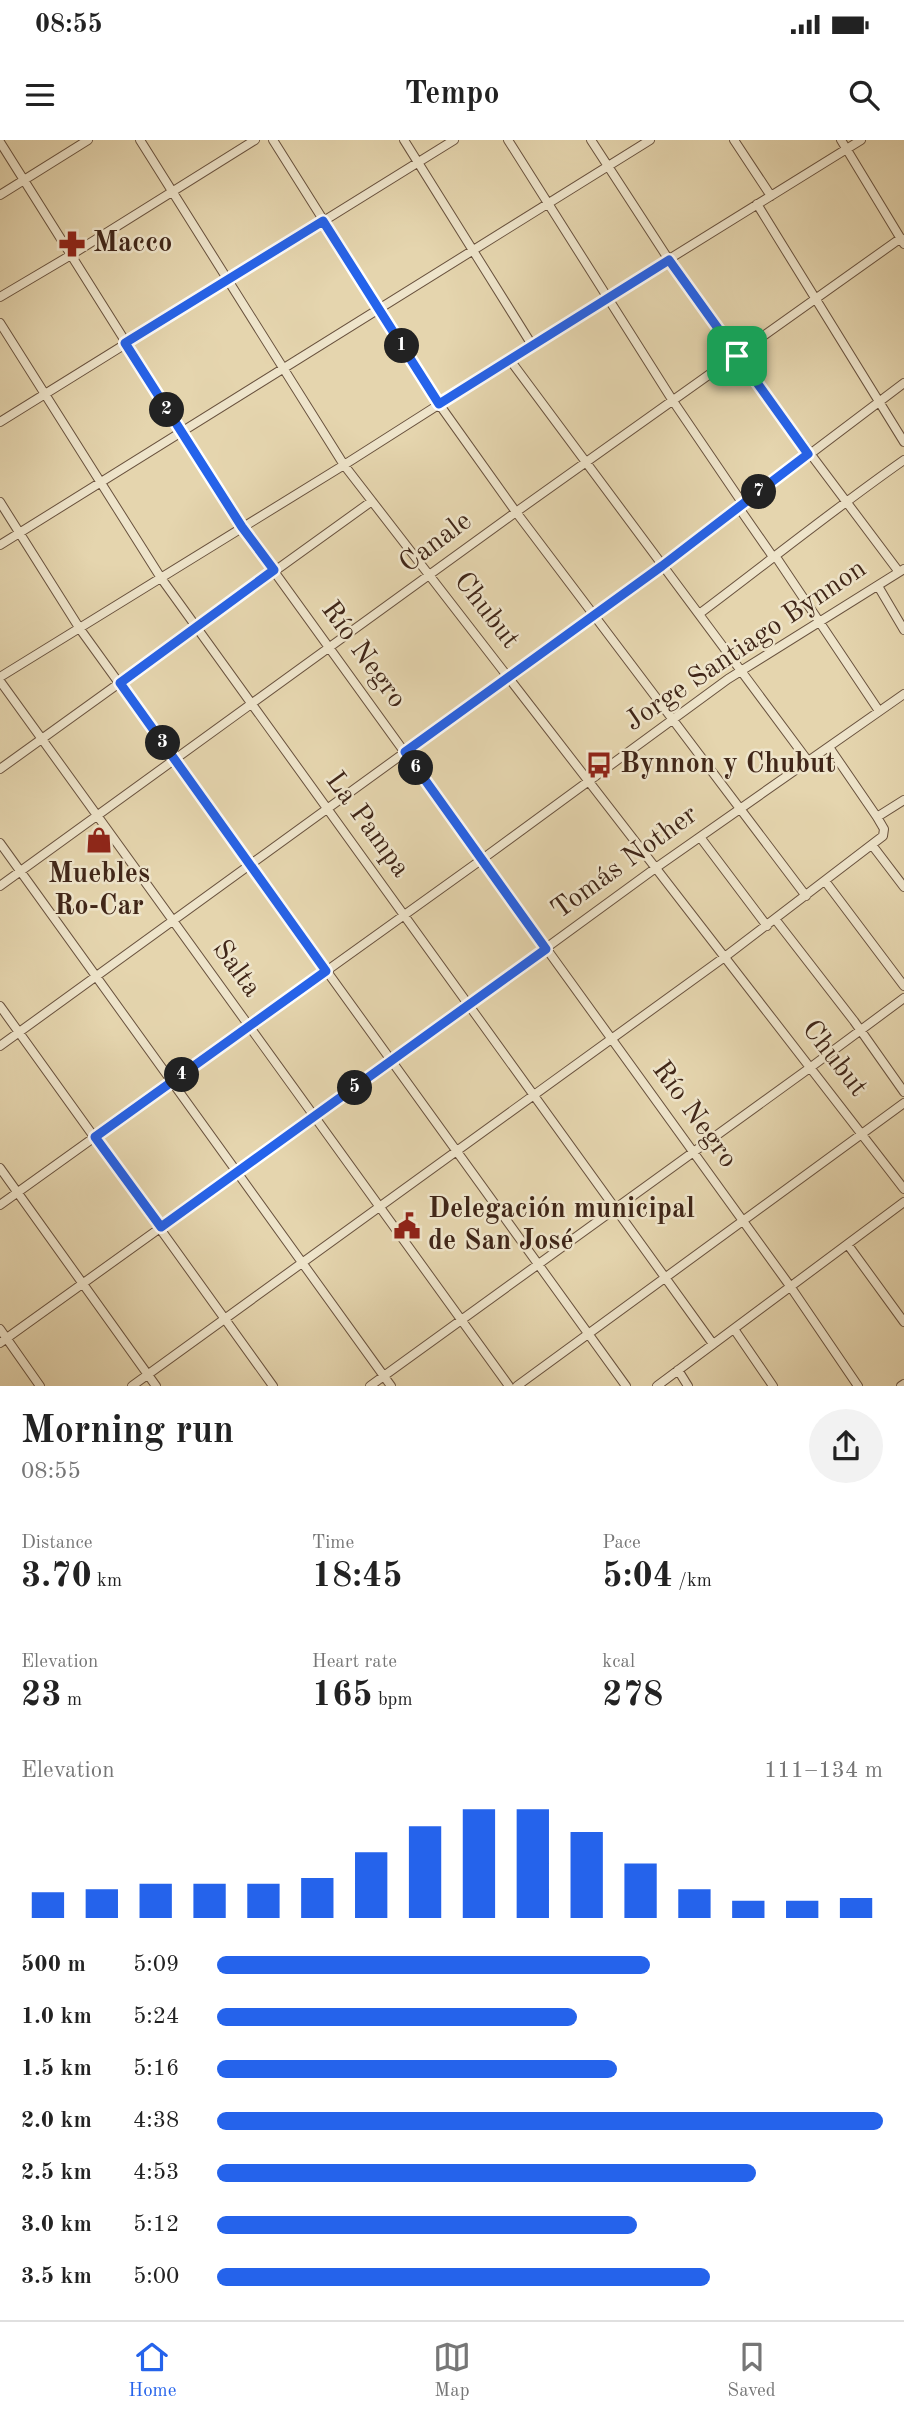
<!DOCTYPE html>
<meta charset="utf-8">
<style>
:root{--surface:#fff;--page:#f2f2f2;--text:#222;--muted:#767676;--line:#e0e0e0;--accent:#2563eb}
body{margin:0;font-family:"Old Standard TT",serif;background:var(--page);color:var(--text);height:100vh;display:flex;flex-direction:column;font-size:26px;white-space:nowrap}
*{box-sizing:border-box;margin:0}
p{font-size:23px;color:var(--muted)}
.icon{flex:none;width:38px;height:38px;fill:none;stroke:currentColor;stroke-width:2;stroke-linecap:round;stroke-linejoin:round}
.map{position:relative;height:1246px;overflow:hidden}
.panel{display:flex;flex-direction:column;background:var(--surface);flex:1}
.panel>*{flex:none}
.pin{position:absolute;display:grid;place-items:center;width:60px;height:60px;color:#fff;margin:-30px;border-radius:14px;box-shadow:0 4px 10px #0006}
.km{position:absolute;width:35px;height:35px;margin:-18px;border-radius:50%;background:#222;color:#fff;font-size:19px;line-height:35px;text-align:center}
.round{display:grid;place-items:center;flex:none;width:74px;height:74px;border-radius:37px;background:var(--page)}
.headline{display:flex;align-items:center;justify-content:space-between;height:119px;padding:0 21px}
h1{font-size:38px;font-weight:600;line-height:52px}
.metrics{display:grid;grid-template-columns:repeat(3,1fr);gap:10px;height:119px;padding:7px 21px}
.metrics div{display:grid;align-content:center}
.metrics b{font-size:35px;font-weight:600}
.metrics small{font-size:19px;font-weight:400}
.metrics p{font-size:19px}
.chart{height:196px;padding:14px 21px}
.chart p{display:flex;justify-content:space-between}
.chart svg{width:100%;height:126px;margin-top:7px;stroke:var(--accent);stroke-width:6}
ul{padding:0 21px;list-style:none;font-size:23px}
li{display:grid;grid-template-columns:112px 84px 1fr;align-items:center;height:52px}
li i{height:18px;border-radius:9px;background:var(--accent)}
.status{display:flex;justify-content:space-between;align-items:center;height:49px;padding:0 35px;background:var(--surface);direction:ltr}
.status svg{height:19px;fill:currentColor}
header{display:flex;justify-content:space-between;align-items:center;height:91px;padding:0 21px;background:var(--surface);font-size:32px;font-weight:600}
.dock{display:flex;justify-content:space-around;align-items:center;height:98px;border-top:2px solid var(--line);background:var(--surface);font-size:19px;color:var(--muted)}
.dock a{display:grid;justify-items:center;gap:4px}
.dock .current{color:var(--accent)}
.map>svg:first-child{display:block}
</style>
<div class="status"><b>08:55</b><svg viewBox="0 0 49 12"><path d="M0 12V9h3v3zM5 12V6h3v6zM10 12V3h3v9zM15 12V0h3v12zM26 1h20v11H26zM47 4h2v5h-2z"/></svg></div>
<header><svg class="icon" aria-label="menu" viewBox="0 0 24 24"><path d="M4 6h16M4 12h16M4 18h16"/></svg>Tempo<svg class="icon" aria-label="search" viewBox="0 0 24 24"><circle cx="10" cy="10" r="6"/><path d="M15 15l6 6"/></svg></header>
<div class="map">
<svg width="904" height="1246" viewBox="0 0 904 1246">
<rect width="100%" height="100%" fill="#e5d5ae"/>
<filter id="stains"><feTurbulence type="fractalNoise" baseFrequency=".00286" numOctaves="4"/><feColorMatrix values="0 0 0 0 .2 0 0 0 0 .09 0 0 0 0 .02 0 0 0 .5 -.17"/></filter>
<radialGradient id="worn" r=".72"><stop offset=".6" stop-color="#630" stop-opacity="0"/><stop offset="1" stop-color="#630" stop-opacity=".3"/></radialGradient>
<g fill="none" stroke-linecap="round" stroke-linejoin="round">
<g stroke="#69523e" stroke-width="10">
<path id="minor" d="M140,0L344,325L904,1049
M273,0L439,264L516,372L806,756
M404,0L532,205
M508,0L673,261L743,364
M591,0L669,120L737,216L899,432
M734,0L771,56
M841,0L904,104
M0,2L242,387L790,1146L858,1246
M0,55L88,0
M757,64L904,302
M0,157L71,115L255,0
M0,183L161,438L713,1204
M510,220L808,621
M0,282L454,0
M0,362L80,489L626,1246
M739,368L771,414L778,420L879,571
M0,405L650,0
M878,446L904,490
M699,474C767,423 834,369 904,320
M0,537L344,325L608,157L861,0
M0,541L509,1246
M0,629L372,361
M877,677L904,660
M700,697L767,786
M0,703L391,1246
M872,705L904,747
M825,741L904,846
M0,746L516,372L901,98
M775,779L854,881L904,952
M0,866L273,1246
M0,906L662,426L904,243
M0,1028L156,1246
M0,1065L481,720L728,539L904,429
M848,1105L904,1182
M0,1189L40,1246
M734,1189L773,1246
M0,1203L316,976L657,727L904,554
M678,1230L688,1246
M132,1246L726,816L883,696L884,689L877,677L829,607
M370,1246L811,927L904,858
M517,1246L904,963
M657,1246L904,1062
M901,1246L904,1244"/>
</g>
<use href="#minor" stroke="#eee4ca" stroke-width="8"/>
</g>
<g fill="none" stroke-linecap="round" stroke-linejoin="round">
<g stroke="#fff" stroke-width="14">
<path id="route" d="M323,81L439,264L669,120L808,314L662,426L405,612L546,809L161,1087L95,997L326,831L120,543L274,430L242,387L125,203Z"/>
</g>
<use href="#route" stroke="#2563eb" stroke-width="9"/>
</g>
<defs>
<g id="pharmacy-bare" transform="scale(2.1)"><path d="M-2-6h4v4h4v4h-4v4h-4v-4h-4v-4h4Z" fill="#8f2418" stroke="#eee4ca" stroke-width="2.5" paint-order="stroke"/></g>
<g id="bus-bare" transform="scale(2.1)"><path d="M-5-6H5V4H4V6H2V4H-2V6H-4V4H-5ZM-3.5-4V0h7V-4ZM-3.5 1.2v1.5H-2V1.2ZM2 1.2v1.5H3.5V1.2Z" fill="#8f2418" stroke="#eee4ca" stroke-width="2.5" paint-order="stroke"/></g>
<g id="shop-bare" transform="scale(2.1)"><path d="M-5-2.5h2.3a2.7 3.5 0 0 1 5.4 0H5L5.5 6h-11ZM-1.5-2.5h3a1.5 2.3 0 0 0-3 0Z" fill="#8f2418" stroke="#eee4ca" stroke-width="2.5" paint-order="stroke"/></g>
<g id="civic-bare" transform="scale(2.1)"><path d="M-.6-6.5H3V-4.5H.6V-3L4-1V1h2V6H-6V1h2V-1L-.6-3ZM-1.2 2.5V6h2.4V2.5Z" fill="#8f2418" stroke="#eee4ca" stroke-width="2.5" paint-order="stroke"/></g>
</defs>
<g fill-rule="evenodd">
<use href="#pharmacy-bare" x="72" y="104"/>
<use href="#bus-bare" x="599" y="625"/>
<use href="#shop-bare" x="99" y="700"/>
<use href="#civic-bare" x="407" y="1086"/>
</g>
<g text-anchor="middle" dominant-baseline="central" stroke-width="5" stroke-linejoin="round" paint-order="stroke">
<g font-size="28" font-weight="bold" fill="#402618" stroke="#eee4ca" text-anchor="start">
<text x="93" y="104">Macco</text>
<text x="620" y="625">Bynnon y Chubut</text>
<text x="99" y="735" text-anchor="middle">Muebles<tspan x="99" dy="32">Ro-Car</tspan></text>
<text x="428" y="1070">Delegación municipal<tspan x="428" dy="32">de San José</tspan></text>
</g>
<g font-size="28" fill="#402618" stroke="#eee4ca">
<text transform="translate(436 403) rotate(-37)">Canale</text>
<text transform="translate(486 471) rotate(52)">Chubut</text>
<text transform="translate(746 506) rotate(-34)">Jorge Santiago Bynnon</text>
<text transform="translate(363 515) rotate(54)">Río Negro</text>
<text transform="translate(367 685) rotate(54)">La Pampa</text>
<text transform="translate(625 723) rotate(-36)">Tomás Nother</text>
<text transform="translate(236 829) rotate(54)">Salta</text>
<text transform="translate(834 919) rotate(52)">Chubut</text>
<text transform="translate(694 975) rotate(54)">Río Negro</text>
</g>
</g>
<rect width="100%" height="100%" filter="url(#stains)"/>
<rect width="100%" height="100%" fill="url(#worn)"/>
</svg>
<div class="pin" style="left:737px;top:216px;background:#1e9e55"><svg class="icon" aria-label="arrive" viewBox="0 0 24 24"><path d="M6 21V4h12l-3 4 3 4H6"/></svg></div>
<b class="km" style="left:402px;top:206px">1</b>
<b class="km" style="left:167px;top:270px">2</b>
<b class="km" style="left:163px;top:603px">3</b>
<b class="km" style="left:182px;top:935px">4</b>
<b class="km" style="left:355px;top:948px">5</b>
<b class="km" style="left:416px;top:628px">6</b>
<b class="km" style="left:759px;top:352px">7</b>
</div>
<section class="panel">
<div class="headline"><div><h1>Morning run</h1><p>08:55</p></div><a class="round"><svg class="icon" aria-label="share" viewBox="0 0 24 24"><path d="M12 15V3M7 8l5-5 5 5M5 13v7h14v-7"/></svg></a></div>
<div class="metrics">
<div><p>Distance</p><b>3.70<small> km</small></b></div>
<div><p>Time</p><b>18:45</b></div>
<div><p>Pace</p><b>5:04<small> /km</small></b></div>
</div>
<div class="metrics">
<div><p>Elevation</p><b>23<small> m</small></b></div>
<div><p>Heart rate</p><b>165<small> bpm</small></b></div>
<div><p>kcal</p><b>278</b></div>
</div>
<div class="chart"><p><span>Elevation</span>111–134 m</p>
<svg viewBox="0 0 160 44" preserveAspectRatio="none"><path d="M5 44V35M15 44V34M25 44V32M35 44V32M45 44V32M55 44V30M65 44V21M75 44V12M85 44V6M95 44V6M105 44V14M115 44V25M125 44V34M135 44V38M145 44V38M155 44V37"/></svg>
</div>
<ul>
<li><b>500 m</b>5:09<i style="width:65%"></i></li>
<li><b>1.0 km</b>5:24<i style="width:54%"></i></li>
<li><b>1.5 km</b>5:16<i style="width:60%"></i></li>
<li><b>2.0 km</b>4:38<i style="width:100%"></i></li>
<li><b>2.5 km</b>4:53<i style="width:81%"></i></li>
<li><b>3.0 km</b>5:12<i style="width:63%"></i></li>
<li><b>3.5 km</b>5:00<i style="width:74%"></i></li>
</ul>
</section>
<nav class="dock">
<a class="current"><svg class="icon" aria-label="home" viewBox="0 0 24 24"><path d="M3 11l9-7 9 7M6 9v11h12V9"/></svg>Home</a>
<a><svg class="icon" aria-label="map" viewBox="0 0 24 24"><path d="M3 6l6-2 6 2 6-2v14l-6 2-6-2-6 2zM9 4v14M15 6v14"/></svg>Map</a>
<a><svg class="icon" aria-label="saved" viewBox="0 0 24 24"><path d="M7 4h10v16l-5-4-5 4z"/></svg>Saved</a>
</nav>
